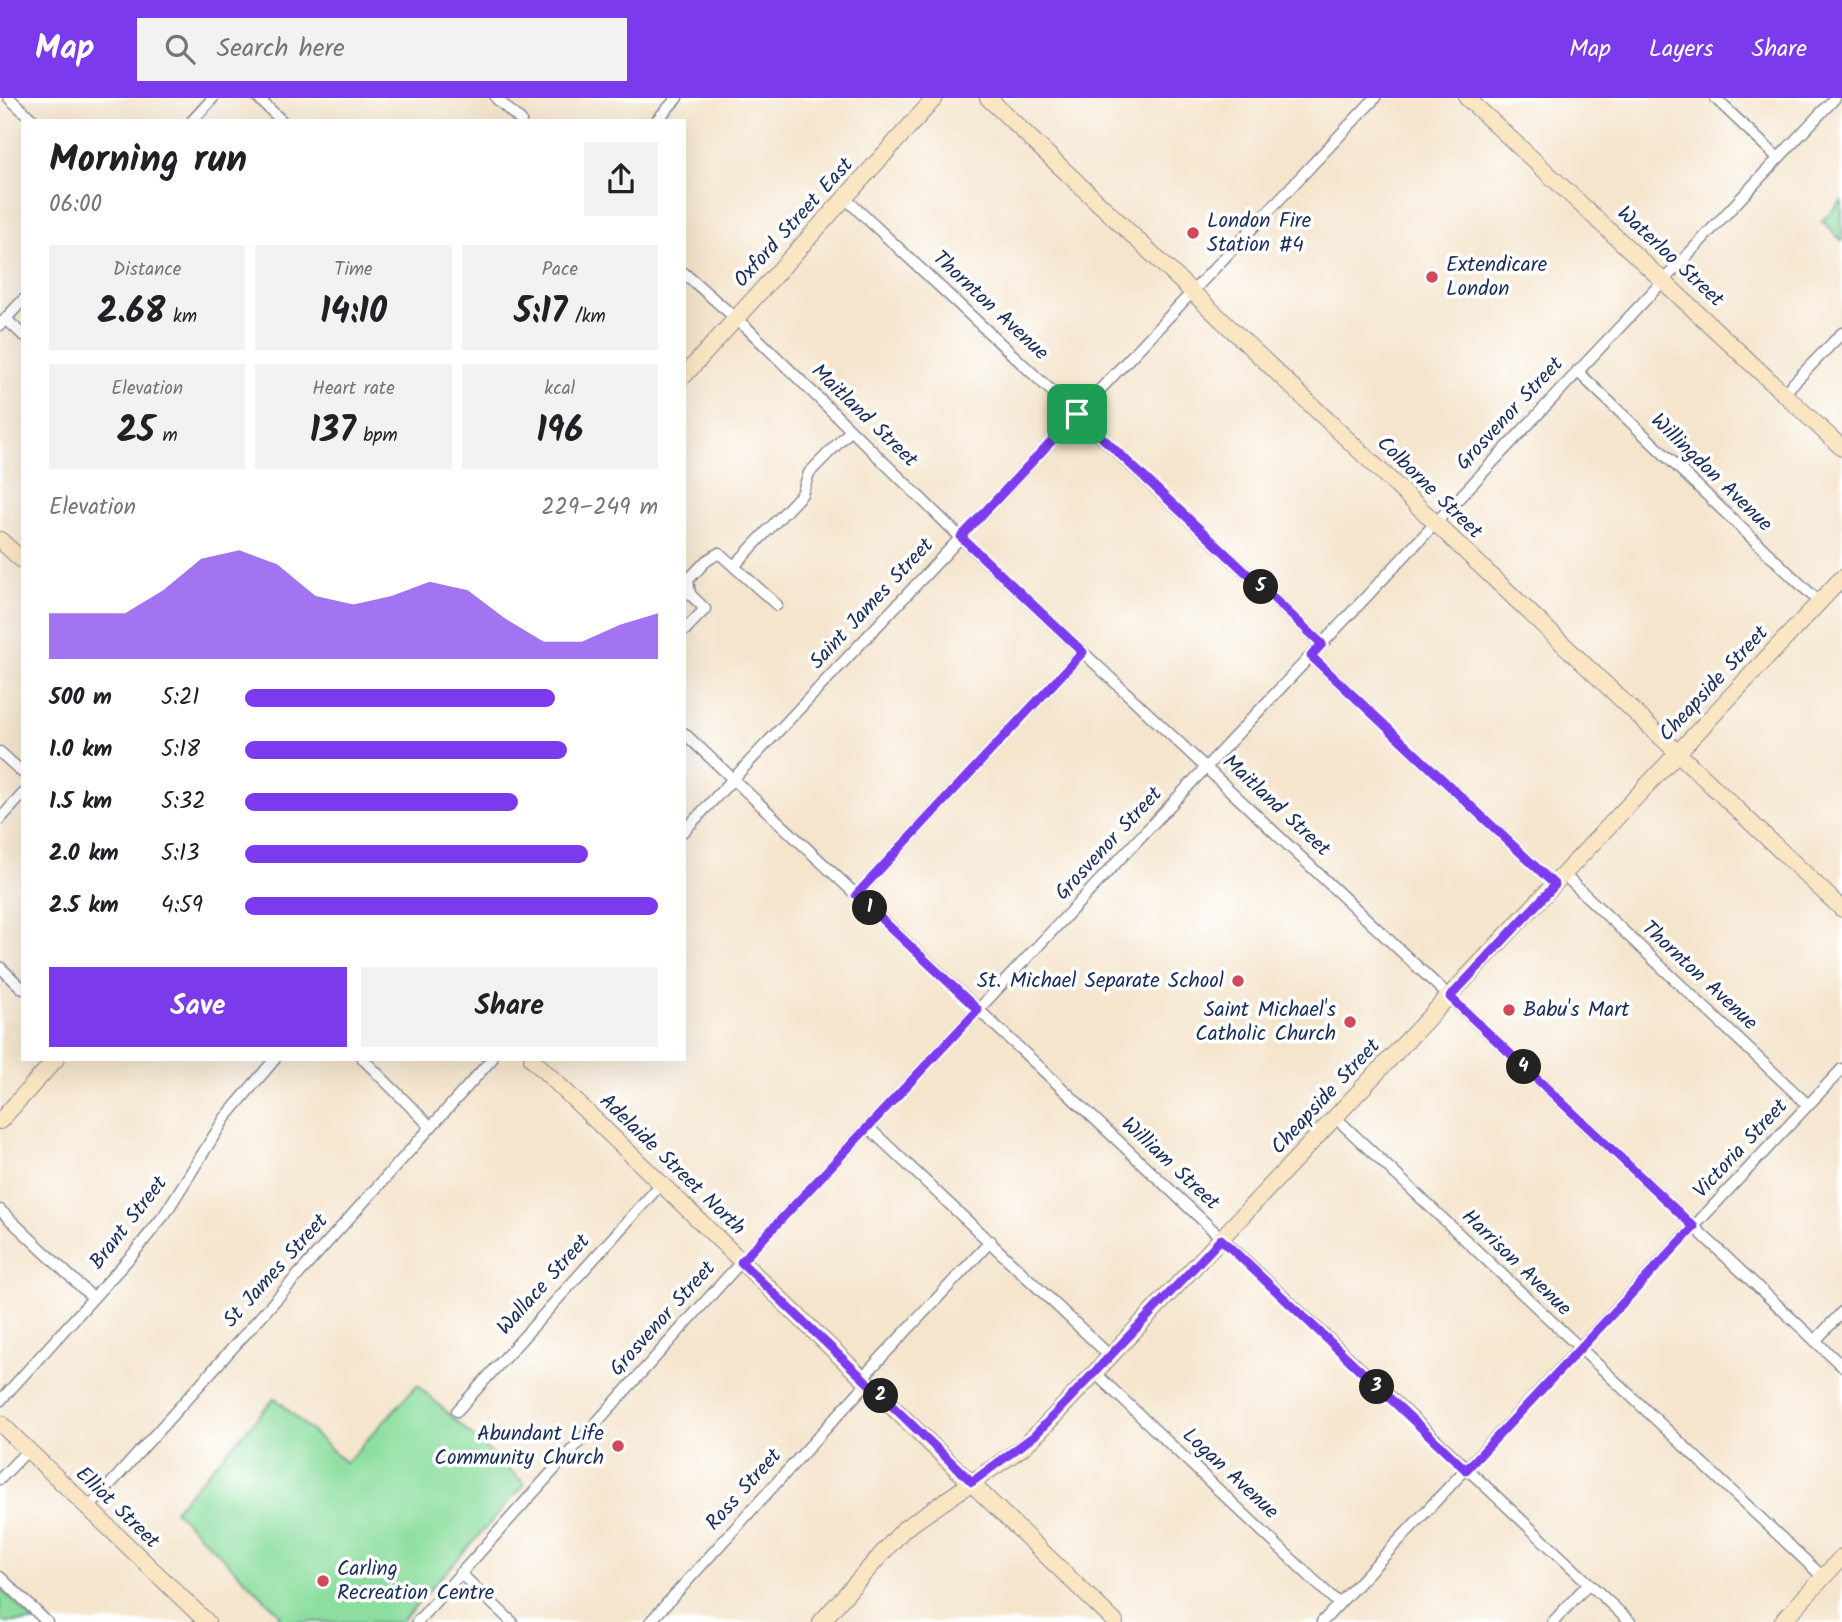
<!DOCTYPE html>
<meta charset="utf-8">
<style>
:root{--surface:#fff;--page:#f2f2f2;--text:#202124;--muted:#757577;--accent:#7c3aed}
body{margin:0;font-family:Kalam,sans-serif;background:var(--page);color:var(--text);height:100vh;display:flex;flex-direction:column;font-size:26px;white-space:nowrap}
*{box-sizing:border-box;margin:0}
p{font-size:23px;color:var(--muted)}
.icon{flex:none;width:38px;height:38px;fill:none;stroke:currentColor;stroke-width:2;stroke-linecap:round;stroke-linejoin:round}
.map{position:relative;flex:1;overflow:hidden}
.sheet{position:absolute;left:21px;top:21px;width:665px;height:942px;display:flex;flex-direction:column;background:var(--surface);border-radius:0px;box-shadow:0 7px 28px #0002}
.sheet>*{flex:none}
.pin{position:absolute;display:grid;place-items:center;width:60px;height:60px;color:#fff;margin:-30px;border-radius:14px;box-shadow:0 4px 10px #0006}
.km{position:absolute;width:35px;height:35px;margin:-18px;border-radius:50%;background:#222;color:#fff;font-size:19px;line-height:35px;text-align:center}
.round{display:grid;place-items:center;flex:none;width:74px;height:74px;border-radius:0px;background:var(--page)}
.overview{display:flex;align-items:center;justify-content:space-between;height:119px;padding:0 28px}
h1{font-size:38px;font-weight:700;line-height:52px}
.figures{display:grid;grid-template-columns:repeat(3,1fr);gap:10px;height:119px;padding:7px 28px}
.figures div{display:grid;align-content:center;border-radius:0px;background:var(--page);text-align:center}
.figures b{font-size:35px;font-weight:700}
.figures small{font-size:19px;font-weight:400}
.figures p{font-size:19px}
.chart{height:196px;padding:14px 28px}
.chart p{display:flex;justify-content:space-between}
.chart svg{width:100%;height:126px;margin-top:7px;fill:var(--accent);opacity:.7}
.button{display:flex;gap:14px;margin-top:auto;padding:14px 28px}
.button a{flex:1;height:80px;border-radius:0px;background:var(--accent);color:#fff;font-size:28px;font-weight:700;line-height:80px;text-align:center}
.button a+a{background:var(--page);color:var(--text)}
ul{padding:0 28px;list-style:none;font-size:23px}
li{display:grid;grid-template-columns:112px 84px 1fr;align-items:center;height:52px}
li i{height:18px;border-radius:9px;background:var(--accent)}
header{display:flex;align-items:center;gap:42px;box-sizing:border-box;height:98px;padding:0 35px;background:var(--accent);color:#fff}
header strong{font-size:33px}
nav{display:flex;gap:38px;margin-inline-start:auto;font-size:24px}
.search{width:490px;height:63px;background:var(--page);display:flex;align-items:center;gap:18px;box-sizing:border-box;padding:0 24px;border-radius:0px;color:var(--muted);font-size:26px}
.map>svg:first-child{display:block}
</style>
<header>
<strong>Map</strong>
<div class="search"><svg class="icon" aria-label="search" viewBox="0 0 24 24"><circle cx="10" cy="10" r="6"/><path d="M15 15l6 6"/></svg>Search here</div>
<nav><a>Map</a><a>Layers</a><a>Share</a></nav>
</header>
<div class="map">
<svg width="1842" height="1524" viewBox="0 0 1842 1524">
<rect width="100%" height="100%" fill="#fff"/>
<filter id="ink" filterUnits="userSpaceOnUse"><feTurbulence type="fractalNoise" baseFrequency=".0143" numOctaves="2"/><feDisplacementMap in="SourceGraphic" scale="14" xChannelSelector="R" yChannelSelector="G"/><feConvolveMatrix kernelMatrix="1 2 1 2 8 2 1 2 1" color-interpolation-filters="sRGB"/></filter>
<filter id="wash" filterUnits="userSpaceOnUse"><feTurbulence type="fractalNoise" baseFrequency=".00686" numOctaves="4" result="noise"/><feDisplacementMap in="SourceGraphic" scale="28" xChannelSelector="R" yChannelSelector="G"/><feGaussianBlur stdDeviation="1.57" result="paint"/><feColorMatrix in="noise" values="0 0 0 0 0 0 0 0 0 0 0 0 0 0 0 0 0 1.4 0 .05"/><feComposite in="paint" operator="in"/></filter>
<g filter="url(#wash)">
<rect width="100%" height="100%" fill="#f5e5cd"/>
<path fill="#8cde9f" stroke="#54867e" stroke-width="2" d="M1842,103V143L1822,123Z
M417,1287L525,1386L401,1524H275L281,1517L174,1412L275,1300L346,1365Z
M0,1490L35,1524H0Z"/>
</g>
<g filter="url(#ink)">
<g fill="none" stroke-linecap="round" stroke-linejoin="round">
<g stroke="#888a96" stroke-width="13">
<path id="street" d="M9,0L34,23
M258,0L282,23
M496,0L521,23
M1715,0L1777,59
M192,23L213,0
M656,23L677,0
M845,100L1322,546
M684,175L749,232L952,431L1842,1268
M6,221L23,237
M0,227L23,202
M1577,273L1819,504
M1784,295L1842,235
M735,467L802,396L809,375L851,332
M684,533L705,511L690,496L688,482L706,463L719,455L777,507
M1311,558L1555,787
M684,635L1630,1524
M0,654L23,675
M0,721L23,696
M684,733L1375,0
M1564,777L1808,1007
M856,797L1083,554
M0,869L23,891
M363,961L431,1029
M1336,1020L1824,1480
M868,1029L1110,1258
M0,1112L93,1200
M1815,1243L1842,1214
M1095,1275L1339,1506
M862,1280L991,1143
M0,1303L133,1156L165,1116L225,1020L275,961
M457,1313L661,1086
M0,1381L27,1353
M88,1411L492,961
M460,1475L512,1524
M0,1479L47,1524
M417,1524L741,1164L1835,0
M650,1524L867,1285
M1322,1524L1842,971
M1553,1524L1589,1485"/>
</g>
<g stroke="#888a96" stroke-width="18">
<path id="secondary" d="M988,0L1842,811
M1467,0L1842,350
M684,278L935,0
M0,442L23,463
M532,961L1115,1524
M0,1023L56,961
M0,1325L207,1524
M821,1524L904,1431L1022,1350L1039,1334L1842,480
M1782,1524L1842,1459"/>
</g>
<use href="#street" stroke="#fff" stroke-width="10"/>
<use href="#secondary" stroke="#fbe6c4" stroke-width="16"/>
</g>
</g>
<g fill="none" stroke-linecap="round" stroke-linejoin="round" filter="url(#ink)">
<g stroke="#fff" stroke-width="14">
<path id="route" d="M1077,316L1322,546L1311,558L1555,787L1450,899L1694,1129L1466,1372L1221,1141L1034,1338L972,1384L741,1164L978,912L856,797L1083,554L961,439Z"/>
</g>
<use href="#route" stroke="#7c3aed" stroke-width="9"/>
</g>
<g fill="#d1495b" stroke="#fff" stroke-width="2.5">
<circle cx="1193" cy="135" r="7"/>
<circle cx="1432" cy="179" r="7"/>
<circle cx="1238" cy="883" r="7"/>
<circle cx="1509" cy="912" r="7"/>
<circle cx="1350" cy="924" r="7"/>
<circle cx="618" cy="1348" r="7"/>
<circle cx="323" cy="1483" r="7"/>
</g>
<g text-anchor="middle" dominant-baseline="central" stroke-width="7" stroke-linejoin="round" paint-order="stroke">
<g font-size="21" fill="#1b2f5e" stroke="#fff" text-anchor="start">
<text x="1207" y="123">London Fire<tspan x="1207" dy="24">Station #4</tspan></text>
<text x="1446" y="167">Extendicare<tspan x="1446" dy="24">London</tspan></text>
<text x="1224" y="883" text-anchor="end">St. Michael Separate School</text>
<text x="1336" y="912" text-anchor="end">Saint Michael's<tspan x="1336" dy="24">Catholic Church</tspan></text>
<text x="1523" y="912">Babu's Mart</text>
<text x="604" y="1336" text-anchor="end">Abundant Life<tspan x="604" dy="24">Community Church</tspan></text>
<text x="337" y="1471">Carling<tspan x="337" dy="24">Recreation Centre</tspan></text>
</g>
<g font-size="21" fill="#1b2f5e" stroke="#fff">
<text transform="translate(794 125) rotate(-48)">Oxford Street East</text>
<text transform="translate(1670 159) rotate(43)">Waterloo Street</text>
<text transform="translate(990 208) rotate(43)">Thornton Avenue</text>
<text transform="translate(1510 316) rotate(-47)">Grosvenor Street</text>
<text transform="translate(864 318) rotate(44)">Maitland Street</text>
<text transform="translate(1711 375) rotate(44)">Willingdon Avenue</text>
<text transform="translate(1429 390) rotate(44)">Colborne Street</text>
<text transform="translate(872 506) rotate(-47)">Saint James Street</text>
<text transform="translate(1714 586) rotate(-47)">Cheapside Street</text>
<text transform="translate(1276 708) rotate(43)">Maitland Street</text>
<text transform="translate(1109 746) rotate(-47)">Grosvenor Street</text>
<text transform="translate(1699 878) rotate(43)">Thornton Avenue</text>
<text transform="translate(1326 999) rotate(-47)">Cheapside Street</text>
<text transform="translate(1741 1051) rotate(-47)">Victoria Street</text>
<text transform="translate(1170 1066) rotate(43)">William Street</text>
<text transform="translate(672 1067) rotate(44)">Adelaide Street North</text>
<text transform="translate(129 1125) rotate(-52)">Brant Street</text>
<text transform="translate(1516 1165) rotate(44)">Harrison Avenue</text>
<text transform="translate(276 1173) rotate(-48)">St James Street</text>
<text transform="translate(544 1187) rotate(-48)">Wallace Street</text>
<text transform="translate(663 1221) rotate(-48)">Grosvenor Street</text>
<text transform="translate(1230 1376) rotate(43)">Logan Avenue</text>
<text transform="translate(744 1392) rotate(-48)">Ross Street</text>
<text transform="translate(117 1410) rotate(44)">Elliot Street</text>
</g>
</g>
</svg>
<div class="pin" style="left:1077px;top:316px;background:#1e9e55"><svg class="icon" aria-label="arrive" viewBox="0 0 24 24"><path d="M6 21V4h12l-3 4 3 4H6"/></svg></div>
<b class="km" style="left:870px;top:810px">1</b>
<b class="km" style="left:881px;top:1298px">2</b>
<b class="km" style="left:1377px;top:1289px">3</b>
<b class="km" style="left:1524px;top:969px">4</b>
<b class="km" style="left:1261px;top:489px">5</b>
<section class="sheet">
<div class="overview"><div><h1>Morning run</h1><p>06:00</p></div><a class="round"><svg class="icon" aria-label="share" viewBox="0 0 24 24"><path d="M12 15V3M7 8l5-5 5 5M5 13v7h14v-7"/></svg></a></div>
<div class="figures">
<div><p>Distance</p><b>2.68<small> km</small></b></div>
<div><p>Time</p><b>14:10</b></div>
<div><p>Pace</p><b>5:17<small> /km</small></b></div>
</div>
<div class="figures">
<div><p>Elevation</p><b>25<small> m</small></b></div>
<div><p>Heart rate</p><b>137<small> bpm</small></b></div>
<div><p>kcal</p><b>196</b></div>
</div>
<div class="chart"><p><span>Elevation</span>229–249 m</p>
<svg viewBox="0 0 160 44" preserveAspectRatio="none"><path d="M0 44V28L10 28L20 28L30 20L40 9L50 6L60 11L70 22L80 25L90 22L100 17L110 20L120 30L130 38L140 38L150 32L160 28V44z"/></svg>
</div>
<ul>
<li><b>500 m</b>5:21<i style="width:75%"></i></li>
<li><b>1.0 km</b>5:18<i style="width:78%"></i></li>
<li><b>1.5 km</b>5:32<i style="width:66%"></i></li>
<li><b>2.0 km</b>5:13<i style="width:83%"></i></li>
<li><b>2.5 km</b>4:59<i style="width:100%"></i></li>
</ul>
<div class="button"><a>Save</a><a>Share</a></div>
</section>
</div>
